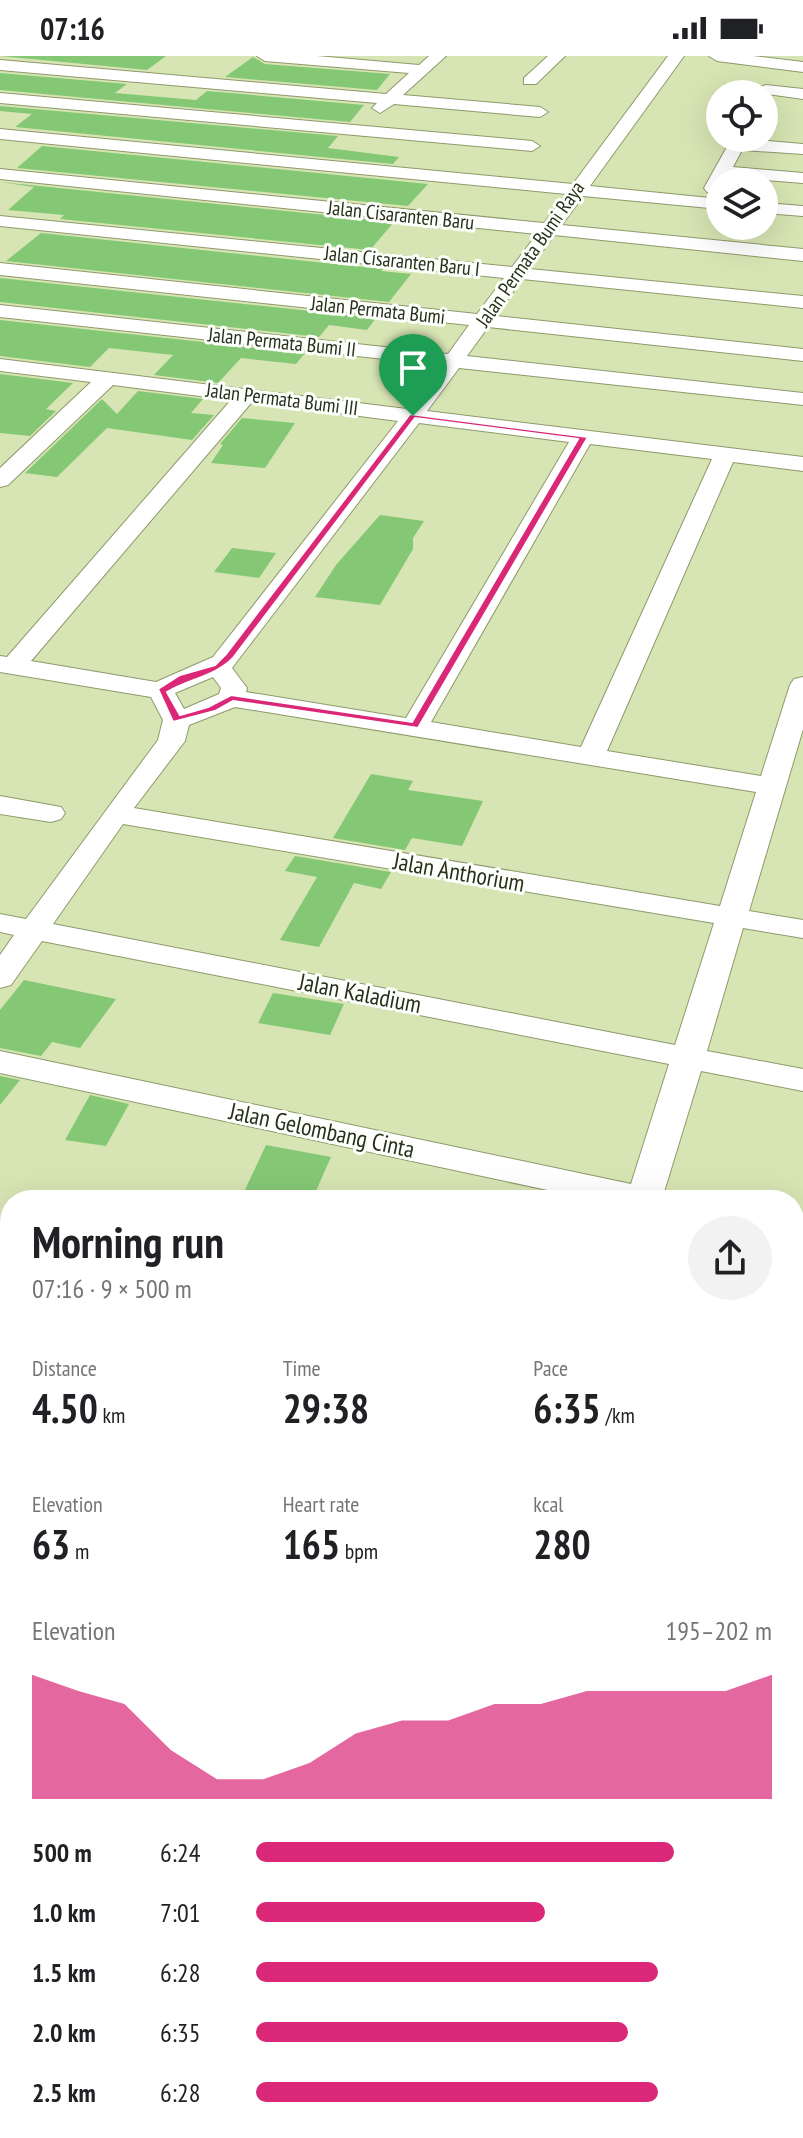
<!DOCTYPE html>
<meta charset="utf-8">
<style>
:root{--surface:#fff;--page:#f2f2f2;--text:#202124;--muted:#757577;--accent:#db2777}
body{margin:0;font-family:"PT Sans Narrow",sans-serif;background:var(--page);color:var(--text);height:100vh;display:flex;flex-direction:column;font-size:30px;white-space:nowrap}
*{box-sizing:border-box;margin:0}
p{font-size:26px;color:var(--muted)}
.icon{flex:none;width:44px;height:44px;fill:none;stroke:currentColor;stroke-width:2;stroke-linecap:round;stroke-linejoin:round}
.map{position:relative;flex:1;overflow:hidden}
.sheet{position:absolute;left:0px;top:1134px;width:804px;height:948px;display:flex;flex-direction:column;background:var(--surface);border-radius:32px 32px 0 0;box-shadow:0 8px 32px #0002}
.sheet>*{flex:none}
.fabs{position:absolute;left:706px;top:24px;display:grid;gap:16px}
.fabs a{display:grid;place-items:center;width:72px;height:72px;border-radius:50%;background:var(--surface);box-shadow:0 8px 32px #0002;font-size:40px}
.pin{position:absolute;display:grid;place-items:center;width:68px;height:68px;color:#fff;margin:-82px -34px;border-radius:50% 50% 50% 0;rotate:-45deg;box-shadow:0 0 8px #0007}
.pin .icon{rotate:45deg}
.round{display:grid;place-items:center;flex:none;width:84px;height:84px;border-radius:42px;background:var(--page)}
.overview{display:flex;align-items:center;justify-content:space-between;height:136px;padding:0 32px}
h1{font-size:44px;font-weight:700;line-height:60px}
.metrics{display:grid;grid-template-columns:repeat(3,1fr);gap:12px;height:136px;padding:8px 32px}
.metrics div{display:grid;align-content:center}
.metrics b{font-size:40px;font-weight:700}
.metrics small{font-size:22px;font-weight:400}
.metrics p{font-size:22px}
.chart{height:224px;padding:16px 32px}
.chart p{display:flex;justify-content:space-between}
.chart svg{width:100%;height:144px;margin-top:8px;fill:var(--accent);opacity:.7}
ul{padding:0 32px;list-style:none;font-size:26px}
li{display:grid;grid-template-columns:128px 96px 1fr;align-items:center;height:60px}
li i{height:20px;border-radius:10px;background:var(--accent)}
.status{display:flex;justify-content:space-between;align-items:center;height:56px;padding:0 40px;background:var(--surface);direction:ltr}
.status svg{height:22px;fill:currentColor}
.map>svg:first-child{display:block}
</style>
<div class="status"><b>07:16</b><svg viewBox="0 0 49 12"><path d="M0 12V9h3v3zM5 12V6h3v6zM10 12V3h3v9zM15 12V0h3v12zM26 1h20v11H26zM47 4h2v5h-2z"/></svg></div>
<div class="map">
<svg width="803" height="2082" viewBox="0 0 803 2082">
<rect width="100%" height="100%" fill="#d7e4b3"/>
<path fill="#84c875" d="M0,0H166L147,14Z
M253,1L265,8L390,18L377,34L225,21Z
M0,17L127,28L115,37L196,44L207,35L364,49L350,66L0,34Z
M0,50L338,80L328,92L399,101L393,108L15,71L32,58L0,55Z
M42,90L428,128L408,150L17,112Z
M0,126L394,166L370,194L60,163L64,159L8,154L34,131Z
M41,177L383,213L381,215L411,218L389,246L6,205Z
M0,222L376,262L367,274L329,269L319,281L0,246Z
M0,264L305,297L296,308L241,302L218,327L154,319L173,299L109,292L90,311L0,300Z
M0,318L73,327L46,353L56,355L30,380L0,377Z
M138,335L203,343L191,357L214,359L192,384L107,372L57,421L25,417L102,343L117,358Z
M242,362L295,367L265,412L211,407L223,389L220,388Z
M380,459L424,465L413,482V493L380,549L315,541L336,509Z
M232,492L276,497L259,522L214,516Z
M371,718L413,725L408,734L483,745L462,790L412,782L405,794L333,782Z
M295,800L391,816L381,833L354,827L319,891L280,884L317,821L285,815Z
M24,924L116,943L80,992L52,986L41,1000L0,992V954Z
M273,937L344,948L330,979L258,967Z
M0,1020L20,1024L0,1049Z
M90,1039L129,1048L106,1090L65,1084Z
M266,1089L331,1101L312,1144H288L244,1136Z"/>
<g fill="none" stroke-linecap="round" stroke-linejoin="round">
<g stroke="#8e9a6b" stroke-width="2">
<path id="minor" d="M257,0H317L419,9L429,0H446L403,39L540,51L548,56L540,61L394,48L380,57L372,52L377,47L0,14V4L386,38L409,17L265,5Z
M548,0H565L536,28H524V22Z
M668,0H684L590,130L720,143V153L583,140L562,169L803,193V205L554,179L530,213L803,240V252L522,223L496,260L803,293V305L488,271L467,300L803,337V349L459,312L427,355L803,401V415L733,406L607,695L761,720L790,629L794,623L803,621V673L749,855L803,864V882L743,872L707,995L803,1013V1035L701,1015L664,1136L669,1144H594L0,1017V995L631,1128L669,1008L42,885L11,929L0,932V899L14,879L0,876V858L26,863L158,684L163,664L151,641L0,616V600L7,601L231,344L113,329L8,429L0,431V412L91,326L0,315V303L407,353L439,309L0,261V249L448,298L469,269L0,219V207L477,258L504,222L0,170V160L512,211L537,178L0,123V113L544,167L566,138L0,83V73L573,128ZM252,346L398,365L213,601L156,626L31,605ZM419,367L569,386L406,662L246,636L247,632L232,612ZM590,388L712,403L581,691L431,666ZM213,621L221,632L219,638L184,653L175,637ZM235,651L756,736L720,850L134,752L185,685L189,669ZM123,768L714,867L675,989L53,868Z
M709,0H753L803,6V16L717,5Z
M766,29L803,33V43L760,37V31Z
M0,37L532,85L540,90L532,95L0,47Z
M732,82L803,88V98L742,94L733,111L803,117V127L728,121L725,126H720L719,136H707L704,132Z
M764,147L803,150V160L764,157Z
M0,740L61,751L65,757L61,763L51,766L0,758Z
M794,1164L803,1167V1193L794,1190Z
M0,1165L10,1168V1194L0,1191Z
M794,1347L803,1349V1379L794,1377Z
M0,1358L10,1360V1390L0,1388Z
M794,1549L803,1551V1587L794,1585Z
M0,1610L10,1613V1651L0,1648Z
M0,1912L10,1915V1963L0,1960Z"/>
</g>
<use href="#minor" fill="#fff" fill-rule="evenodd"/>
</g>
<path fill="#db2777" stroke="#fff" stroke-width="2" fill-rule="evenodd" d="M410,358L588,381L418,672L233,645L215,655L173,666L158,633L180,619L215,609L226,598ZM415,362L578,383L412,666L231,639L208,651L180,659L167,636C189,623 216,620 233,602Z"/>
<g text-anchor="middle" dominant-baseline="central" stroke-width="6" stroke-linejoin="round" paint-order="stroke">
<g font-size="20" fill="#2a2f1c" stroke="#fdfffa">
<text transform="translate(401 159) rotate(6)">Jalan Cisaranten Baru</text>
<text transform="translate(530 198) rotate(-55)">Jalan Permata Bumi Raya</text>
<text transform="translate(402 205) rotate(6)">Jalan Cisaranten Baru I</text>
<text transform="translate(378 254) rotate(6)">Jalan Permata Bumi</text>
<text transform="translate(282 286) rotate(6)">Jalan Permata Bumi II</text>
<text transform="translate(282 343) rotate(7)">Jalan Permata Bumi III</text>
</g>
<g font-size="24" fill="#2a2f1c" stroke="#fdfffa">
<text transform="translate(459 816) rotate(10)">Jalan Anthorium</text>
<text transform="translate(360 937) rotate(11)">Jalan Kaladium</text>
<text transform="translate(322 1074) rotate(12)">Jalan Gelombang Cinta</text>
</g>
</g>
</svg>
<div class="fabs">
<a><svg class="icon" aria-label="locate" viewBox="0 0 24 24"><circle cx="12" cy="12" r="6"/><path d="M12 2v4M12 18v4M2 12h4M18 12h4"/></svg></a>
<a><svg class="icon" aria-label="layers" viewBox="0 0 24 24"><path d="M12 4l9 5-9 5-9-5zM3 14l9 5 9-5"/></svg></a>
</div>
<div class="pin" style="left:413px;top:360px;background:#1e9e55"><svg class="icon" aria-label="arrive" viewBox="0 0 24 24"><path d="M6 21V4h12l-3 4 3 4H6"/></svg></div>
<section class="sheet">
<div class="overview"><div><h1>Morning run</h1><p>07:16 · 9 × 500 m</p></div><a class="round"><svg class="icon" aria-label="share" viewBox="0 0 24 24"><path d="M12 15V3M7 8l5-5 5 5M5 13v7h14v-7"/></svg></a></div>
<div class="metrics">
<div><p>Distance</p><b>4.50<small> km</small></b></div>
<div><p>Time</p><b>29:38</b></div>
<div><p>Pace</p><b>6:35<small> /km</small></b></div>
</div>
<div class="metrics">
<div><p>Elevation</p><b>63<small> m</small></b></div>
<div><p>Heart rate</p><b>165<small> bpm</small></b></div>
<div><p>kcal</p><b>280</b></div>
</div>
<div class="chart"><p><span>Elevation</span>195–202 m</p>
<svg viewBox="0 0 160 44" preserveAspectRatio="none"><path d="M0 44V6L10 11L20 15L30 29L40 38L50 38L60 33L70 24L80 20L90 20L100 15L110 15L120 11L130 11L140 11L150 11L160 6V44z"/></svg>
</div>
<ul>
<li><b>500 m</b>6:24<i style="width:81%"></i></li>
<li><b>1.0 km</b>7:01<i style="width:56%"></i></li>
<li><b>1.5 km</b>6:28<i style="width:78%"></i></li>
<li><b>2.0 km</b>6:35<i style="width:72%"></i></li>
<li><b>2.5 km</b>6:28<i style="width:78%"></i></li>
</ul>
</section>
</div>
